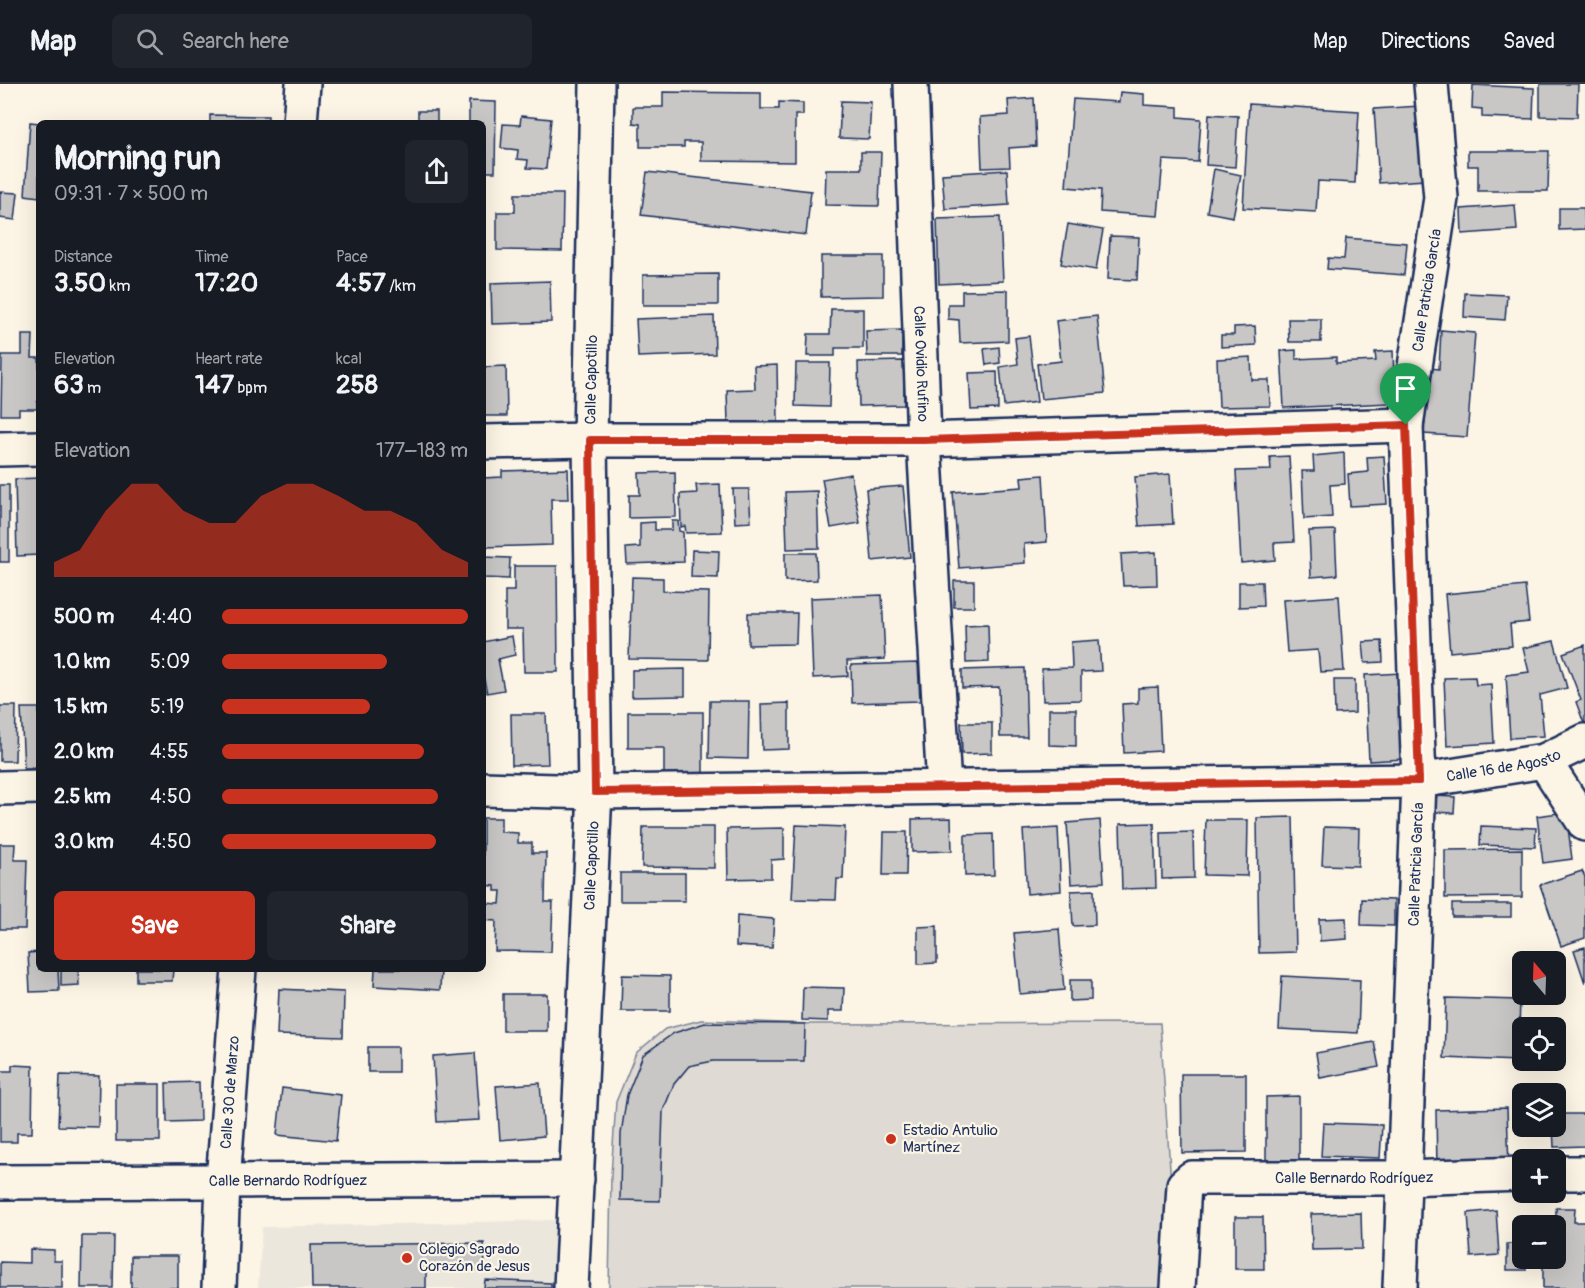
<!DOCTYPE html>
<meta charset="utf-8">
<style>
:root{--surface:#171b24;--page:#20242c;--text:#f1f3f6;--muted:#9ea1a6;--line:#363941;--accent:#c8321e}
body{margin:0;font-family:Pangolin,sans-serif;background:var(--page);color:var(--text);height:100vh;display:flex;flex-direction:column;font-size:22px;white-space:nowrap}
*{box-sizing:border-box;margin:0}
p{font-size:20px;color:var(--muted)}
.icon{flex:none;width:33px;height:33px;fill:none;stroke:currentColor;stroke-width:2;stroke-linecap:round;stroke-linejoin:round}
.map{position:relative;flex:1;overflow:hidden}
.drawer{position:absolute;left:36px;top:36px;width:450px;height:852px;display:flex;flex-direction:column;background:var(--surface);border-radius:9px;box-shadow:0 6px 24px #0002}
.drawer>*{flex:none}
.needle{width:39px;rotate:341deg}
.controls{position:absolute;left:1512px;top:867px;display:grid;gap:12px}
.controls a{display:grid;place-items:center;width:54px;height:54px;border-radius:9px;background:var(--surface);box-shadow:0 6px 24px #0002;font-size:30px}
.pin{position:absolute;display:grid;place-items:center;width:51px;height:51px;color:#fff;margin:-62px -26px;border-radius:50% 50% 50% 0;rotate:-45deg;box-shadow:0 0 6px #0007}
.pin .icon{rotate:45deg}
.round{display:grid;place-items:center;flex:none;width:63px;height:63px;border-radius:9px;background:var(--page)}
.overview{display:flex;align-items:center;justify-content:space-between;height:102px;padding:0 18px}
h1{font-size:33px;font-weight:800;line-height:45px}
.metrics{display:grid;grid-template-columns:repeat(3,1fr);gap:9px;height:102px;padding:6px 18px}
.metrics div{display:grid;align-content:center}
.metrics b{font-size:26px;font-weight:800}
.metrics small{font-size:16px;font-weight:400}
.metrics p{font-size:16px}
.chart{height:168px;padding:12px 18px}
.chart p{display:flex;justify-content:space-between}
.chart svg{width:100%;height:108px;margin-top:6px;fill:var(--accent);opacity:.7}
.action{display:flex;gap:12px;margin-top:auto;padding:12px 18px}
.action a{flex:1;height:69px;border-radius:9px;background:var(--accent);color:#fff;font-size:24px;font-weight:800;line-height:69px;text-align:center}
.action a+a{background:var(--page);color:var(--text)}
ul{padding:0 18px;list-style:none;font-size:20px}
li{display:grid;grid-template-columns:96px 72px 1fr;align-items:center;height:45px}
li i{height:15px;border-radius:8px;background:var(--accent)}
header{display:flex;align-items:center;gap:36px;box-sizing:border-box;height:84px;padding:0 30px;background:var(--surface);border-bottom:2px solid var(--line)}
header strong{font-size:28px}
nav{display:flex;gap:33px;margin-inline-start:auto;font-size:21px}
.search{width:420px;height:54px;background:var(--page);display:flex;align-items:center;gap:15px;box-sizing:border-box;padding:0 21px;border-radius:9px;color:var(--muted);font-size:22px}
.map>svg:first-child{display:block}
</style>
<header>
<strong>Map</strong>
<div class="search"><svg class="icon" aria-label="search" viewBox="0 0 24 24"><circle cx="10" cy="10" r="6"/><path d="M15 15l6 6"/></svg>Search here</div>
<nav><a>Map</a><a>Directions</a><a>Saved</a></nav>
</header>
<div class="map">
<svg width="1585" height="1204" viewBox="0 0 1585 1204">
<rect width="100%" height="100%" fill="#fcf5e5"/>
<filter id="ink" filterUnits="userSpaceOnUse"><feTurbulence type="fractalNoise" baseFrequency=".0167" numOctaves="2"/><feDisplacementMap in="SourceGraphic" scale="12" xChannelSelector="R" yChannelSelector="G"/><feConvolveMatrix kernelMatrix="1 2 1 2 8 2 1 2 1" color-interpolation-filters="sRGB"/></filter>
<g filter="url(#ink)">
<path fill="#ece7dc" d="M555,1136L553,1204H258L262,1143Z"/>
<path fill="#dfdbd4" stroke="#7d8599" stroke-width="1.5" d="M701,936L811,940L1160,939L1175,1158L1167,1204H609L611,1091L616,1018L636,969L665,945Z"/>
<path fill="#c8c7c6" stroke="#1b2f5e" stroke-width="1.5" d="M1540,0H1578L1577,33L1540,32Z
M1473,1L1534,4L1533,35L1482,33V25L1472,24Z
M663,8L761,9V25H779V18L803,19V31H795V78L701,77V58H684V63H640V40L633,39V23H663Z
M1120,8L1144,10V21L1178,23V33L1201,35L1198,78L1163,76L1158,132L1100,128L1101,106L1066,103L1073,15L1119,18Z
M1034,14L1036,62L1009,64L1010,83L982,84L980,33L1009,31L1008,16Z
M469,17L496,18L495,88H483V39H469Z
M841,17L871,18L869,55L839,54Z
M1249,20L1359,27L1355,99L1318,97L1316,128L1243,124Z
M1420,22L1425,96L1379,99L1374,25Z
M418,27H437V39H418Z
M1209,30L1238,32L1235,83L1206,81Z
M210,31L268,32V39H210Z
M521,32L551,35L546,85L527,84L528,76L517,75L518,66L501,64L503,40L520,41Z
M30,38L39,39V113L25,111Z
M1468,67H1549L1548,107H1478V82H1468Z
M861,68H881L879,122L825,121L826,85H861Z
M1214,85L1241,91L1233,133L1207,128Z
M1007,86L1009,121L945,125L942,90Z
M647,88L811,107L806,151L641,131Z
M0,108L18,109L15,136L0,134Z
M515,110H563L562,167L497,166V128H515Z
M1515,121L1517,146L1462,150L1461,125Z
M1559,124H1584L1585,145L1559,146Z
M1000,133L1003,197L939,200L937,135Z
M1068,140L1103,146L1096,186L1061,180Z
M1110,152L1139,153L1137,196L1108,195Z
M1346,154L1407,159L1404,191L1327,185L1328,174L1344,175Z
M821,172H883V212L821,213Z
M718,190V221H643V191Z
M550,197L551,238L492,240L491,199Z
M1008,206V257L960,259L959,236L948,235V220H962V207Z
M1465,209L1507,211L1505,236L1464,233Z
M831,225H863V264H835V272H807L808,250H830Z
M714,232L715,270L638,273L636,235Z
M1097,232L1105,309L1041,315L1037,280L1061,277L1056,237Z
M1288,235H1321V258H1289Z
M1255,242L1256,261L1221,263V251H1234V243Z
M902,246V272H867L866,247Z
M1441,246L1475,249L1467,353L1424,350L1429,284L1439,285Z
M22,251H33L32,274H39V318H37V325H19V331H1L2,271H22Z
M1029,252L1037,318L1004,322L1000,283L1018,280L1015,254Z
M999,263L1000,279L986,281L984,265Z
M1296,266V275L1336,273V279L1376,277L1375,268L1393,267L1394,293L1387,294L1389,319L1284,324L1281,267Z
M1251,273L1252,296H1269L1270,322L1219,323L1217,275Z
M904,277V321L859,322L858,278Z
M796,279H830L829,323L795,322Z
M777,281L778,338L728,339L727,306L755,305L754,282Z
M506,282L507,332H483V283Z
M997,288L998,325L971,326L969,289Z
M1344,369L1345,400L1330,401L1332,433L1304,435L1302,387H1314L1313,372Z
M1289,372L1294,458L1274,459L1275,476L1241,479L1236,387L1271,386L1270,373Z
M1384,372L1387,420L1350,422L1348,390L1368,388L1367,373Z
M568,385L569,415H551L552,461L483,463V394L502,393V387Z
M675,388L676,433L629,434V411H640L639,389Z
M851,390L860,439L831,444L822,395Z
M1170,390L1173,440L1139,442L1135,393Z
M1043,391L1047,458L1024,460L1025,479L959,484L953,408L1022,403L1021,393Z
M39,394V471L17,472L15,395Z
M720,400L722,448L686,449L685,442L681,443L680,410L697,409L696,401Z
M0,401H9V478H0Z
M903,402L910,473L872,477L866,405Z
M733,405H749L751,438L735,439Z
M817,407L819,464L787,465L785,408Z
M672,437H678L679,447L683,448L684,478L627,480L626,464L640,463V439L655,438V446H672Z
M1335,446L1337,491L1311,493L1309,447Z
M692,466L719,467L718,494L691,493Z
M1156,468L1157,501L1123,502L1121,470Z
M785,469H816L817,496L785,497Z
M483,473L510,474L509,495L483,494Z
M514,482H557L558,588H524L523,545H505V507H514Z
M632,493L663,494V507L709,508L708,576L629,575Z
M954,497H974V523H954Z
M1239,498H1262L1263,522L1239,523Z
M1525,502L1529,538L1510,540L1512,562L1450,568L1445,510Z
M882,511L885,575L847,577L848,592L813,594L810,514Z
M1339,512L1344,587L1320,588L1318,566L1287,568L1283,516Z
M748,529H797L796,560L748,561Z
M988,540L989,578L966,579L965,541Z
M512,552L515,571L498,575L504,606L487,609L483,591V558Z
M1099,556L1101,587L1081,588V616L1043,617L1042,585L1072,584L1071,558Z
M1382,557L1383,578L1365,579L1363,558Z
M1554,557L1567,604L1540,611L1544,652L1510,654L1506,591L1529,588L1523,564Z
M1585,561V642L1576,618L1581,616L1563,569Z
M918,579L920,617L852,619L851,581Z
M1025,584L1027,653H1000L999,603L962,604V586Z
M685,585V612L632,613V586Z
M1402,589L1405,675L1369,677L1365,591Z
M1475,593L1476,601L1491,600L1494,659L1447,662L1444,594Z
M1334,596H1355V629L1335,630Z
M1158,603L1161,667L1124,669L1122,620L1138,619V604Z
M710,617H749L748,675L709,674Z
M789,619V665L762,666L761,620Z
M0,622H16L15,677H0Z
M21,624H39V684H24Z
M1049,625H1076V662L1049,661Z
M628,628H703V692H664V664H628Z
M511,630H546L548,680L512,681Z
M961,639H992V669L962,670Z
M1434,712L1455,713L1454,729L1433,728Z
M1566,728L1572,775L1543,779L1537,732Z
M1293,733L1296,868L1259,869L1257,734Z
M483,734H501V748L518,749V759H532V769H546L545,818H553L551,868L495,867L496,837L483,836V819L500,820L501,807H495V802L483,801Z
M951,734L952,767L912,768V735Z
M1100,736L1104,798L1071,800L1067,739Z
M1206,736H1248L1247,792L1204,791Z
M1154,739L1156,804L1122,805L1120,740Z
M796,741L845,743L843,795H837L836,816L792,815Z
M1481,742L1536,744L1535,763L1480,761Z
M643,743H714V784L642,783Z
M1324,743L1359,744L1358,782L1322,781Z
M784,744V775L771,776V794L728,795L727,745Z
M1058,744L1061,807L1027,810L1023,746Z
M884,748H907L906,791H883Z
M1193,748L1194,794L1162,795L1161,749Z
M993,750L994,791L965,792V751Z
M0,760H15L14,776H27L25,845H0Z
M1522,765V813L1445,814V766Z
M1582,787L1585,793V854L1561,862L1540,801Z
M620,789H685V817H620Z
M1094,806L1095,841L1073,842L1071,807Z
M1362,815L1394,816V842L1361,841Z
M1452,820H1511V833H1452Z
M737,832L774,835L772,864L736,862Z
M1346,834L1347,855L1320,857L1319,835Z
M937,842V879L918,880V843Z
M1059,845L1064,906L1020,910L1014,849Z
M1585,863V899L1574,866Z
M39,868V885H58L59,907L30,908L28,869Z
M61,885H78L79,901L61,902Z
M136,885H173L172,897H136Z
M375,885H441L440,906L374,902Z
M622,891L670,892V927H621Z
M1282,892L1360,896L1358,949L1279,945Z
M1070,896H1091V916L1070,917Z
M803,903L844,904L843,927H828V937L802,936Z
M279,905L344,908L343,953L277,951Z
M503,910H547V947H503Z
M1446,914L1520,916L1518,977L1444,974Z
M705,939L805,940L804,977H713L689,982L674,1000L663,1027L660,1117L620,1116L621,1050L627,1011L643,971L674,949Z
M1556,957H1558L1559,978L1523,981V976H1556Z
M1374,958L1379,983L1320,994L1316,969Z
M368,963H398V988H368Z
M475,969L480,1036L437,1038L433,972Z
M12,981L33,982L32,1049H17V1058H0V987H12Z
M1181,990H1246V1068L1182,1069Z
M60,991L99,992L98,1043L58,1042Z
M199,998L200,1037L167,1038L166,999Z
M540,999L544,1052L500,1056L496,1002Z
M116,1000H160V1057H116Z
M282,1004L341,1011L336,1057L277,1051Z
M1299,1012V1076L1266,1077V1013Z
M1507,1024L1509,1084L1437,1085L1436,1026Z
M1556,1030H1585V1062L1554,1063L1553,1042H1556Z
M1323,1039L1382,1041L1380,1074L1321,1072Z
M1556,1124H1575L1574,1138H1585V1204H1543V1174H1556V1142H1543V1138L1556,1137Z
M1496,1126L1499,1171L1471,1173L1468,1129Z
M1361,1129L1362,1165L1312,1166L1311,1130Z
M1235,1133H1263L1264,1185H1235Z
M82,1152H114L113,1204H81Z
M484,1159L485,1186L426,1187V1204H312L311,1161Z
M1522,1159V1174H1526V1186H1507V1160Z
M30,1165L54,1166V1177H62V1204H0V1178L30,1179Z
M131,1172H178V1204H131Z
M485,1196L551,1199V1204H484Z"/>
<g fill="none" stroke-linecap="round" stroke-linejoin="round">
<g stroke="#1b2f5e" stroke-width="38">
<g id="minor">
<path id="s1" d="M911,0L924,356L944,704"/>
<path d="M300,39L303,0"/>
<path d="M483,358L590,356H924L1406,341"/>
<path d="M0,365L39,364"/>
<path d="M1544,677L1585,740"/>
<path d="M0,704L39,703"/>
<path id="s2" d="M483,705L595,708L1419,697L1544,677L1585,657"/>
<path d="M1556,1089H1585"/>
<path id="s3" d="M0,1098L577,1095"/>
<path id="s4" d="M219,1204L223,1098L239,885"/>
<path id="s5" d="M571,1204L595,708L590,356L597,0"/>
<path id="s6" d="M1178,1204L1184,1101L1192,1094H1404L1522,1090"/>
<path id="s7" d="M1400,1204L1419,697L1406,341L1441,114L1431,0"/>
</g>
</g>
<use href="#minor" stroke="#fcf5e5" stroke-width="33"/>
</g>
</g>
<g fill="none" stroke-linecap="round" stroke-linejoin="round" filter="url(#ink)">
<g stroke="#fff" stroke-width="12">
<path id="route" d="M1406,341L1419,697L595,708L590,356H924Z"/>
</g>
<use href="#route" stroke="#c8321e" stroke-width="8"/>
</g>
<g fill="#c8321e" stroke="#fcf5e5" stroke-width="2">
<circle cx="891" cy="1055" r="6"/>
<circle cx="407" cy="1174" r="6"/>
</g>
<g text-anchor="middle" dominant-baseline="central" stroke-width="4.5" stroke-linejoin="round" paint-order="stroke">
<g font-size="15" fill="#1b2f5e" stroke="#fcf5e5">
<text stroke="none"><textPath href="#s7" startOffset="1000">Calle Patricia García</textPath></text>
<text stroke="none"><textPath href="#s1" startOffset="280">Calle Ovidio Rufino</textPath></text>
<text stroke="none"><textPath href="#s5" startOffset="909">Calle Capotillo</textPath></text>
<text stroke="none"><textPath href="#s2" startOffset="1022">Calle 16 de Agosto</textPath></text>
<text stroke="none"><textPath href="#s7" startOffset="424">Calle Patricia García</textPath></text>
<text stroke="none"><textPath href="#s5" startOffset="423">Calle Capotillo</textPath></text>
<text stroke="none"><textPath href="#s4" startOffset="196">Calle 30 de Marzo</textPath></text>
<text stroke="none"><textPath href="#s6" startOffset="276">Calle Bernardo Rodríguez</textPath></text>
<text stroke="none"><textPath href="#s3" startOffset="288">Calle Bernardo Rodríguez</textPath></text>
</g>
<g font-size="15" fill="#1b2f5e" stroke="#fcf5e5" text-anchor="start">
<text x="903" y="1046">Estadio Antulio<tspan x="903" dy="17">Martínez</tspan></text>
<text x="419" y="1165">Colegio Sagrado<tspan x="419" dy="17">Corazón de Jesus</tspan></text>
</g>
</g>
</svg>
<div class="controls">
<a><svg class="needle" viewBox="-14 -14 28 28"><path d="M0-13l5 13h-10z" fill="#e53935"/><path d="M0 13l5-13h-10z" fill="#9ea1a6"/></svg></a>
<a><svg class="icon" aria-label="locate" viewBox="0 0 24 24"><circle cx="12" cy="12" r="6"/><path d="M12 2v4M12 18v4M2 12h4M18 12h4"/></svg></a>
<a><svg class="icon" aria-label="layers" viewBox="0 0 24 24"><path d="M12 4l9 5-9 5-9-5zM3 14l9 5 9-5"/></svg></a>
<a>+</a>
<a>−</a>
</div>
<div class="pin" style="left:1406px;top:341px;background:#1e9e55"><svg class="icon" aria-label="arrive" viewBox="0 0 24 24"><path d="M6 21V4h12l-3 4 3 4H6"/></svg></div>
<section class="drawer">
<div class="overview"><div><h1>Morning run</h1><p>09:31 · 7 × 500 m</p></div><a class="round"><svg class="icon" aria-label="share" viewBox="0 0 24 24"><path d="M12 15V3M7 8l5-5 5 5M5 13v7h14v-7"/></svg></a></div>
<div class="metrics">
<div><p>Distance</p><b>3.50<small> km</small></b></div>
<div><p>Time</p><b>17:20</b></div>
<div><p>Pace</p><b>4:57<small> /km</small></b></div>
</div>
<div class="metrics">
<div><p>Elevation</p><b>63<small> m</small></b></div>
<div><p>Heart rate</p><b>147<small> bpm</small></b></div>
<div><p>kcal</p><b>258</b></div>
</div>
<div class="chart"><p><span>Elevation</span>177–183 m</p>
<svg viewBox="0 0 160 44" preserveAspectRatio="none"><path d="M0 44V38L10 33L20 17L30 6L40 6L50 17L60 22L70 22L80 11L90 6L100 6L110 11L120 17L130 17L140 22L150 33L160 38V44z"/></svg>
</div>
<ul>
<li><b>500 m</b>4:40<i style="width:100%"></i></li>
<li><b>1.0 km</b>5:09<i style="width:67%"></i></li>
<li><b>1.5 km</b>5:19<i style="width:60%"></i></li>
<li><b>2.0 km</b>4:55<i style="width:82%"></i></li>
<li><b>2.5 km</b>4:50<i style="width:88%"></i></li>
<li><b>3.0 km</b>4:50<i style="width:87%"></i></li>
</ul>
<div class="action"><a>Save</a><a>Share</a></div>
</section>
</div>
